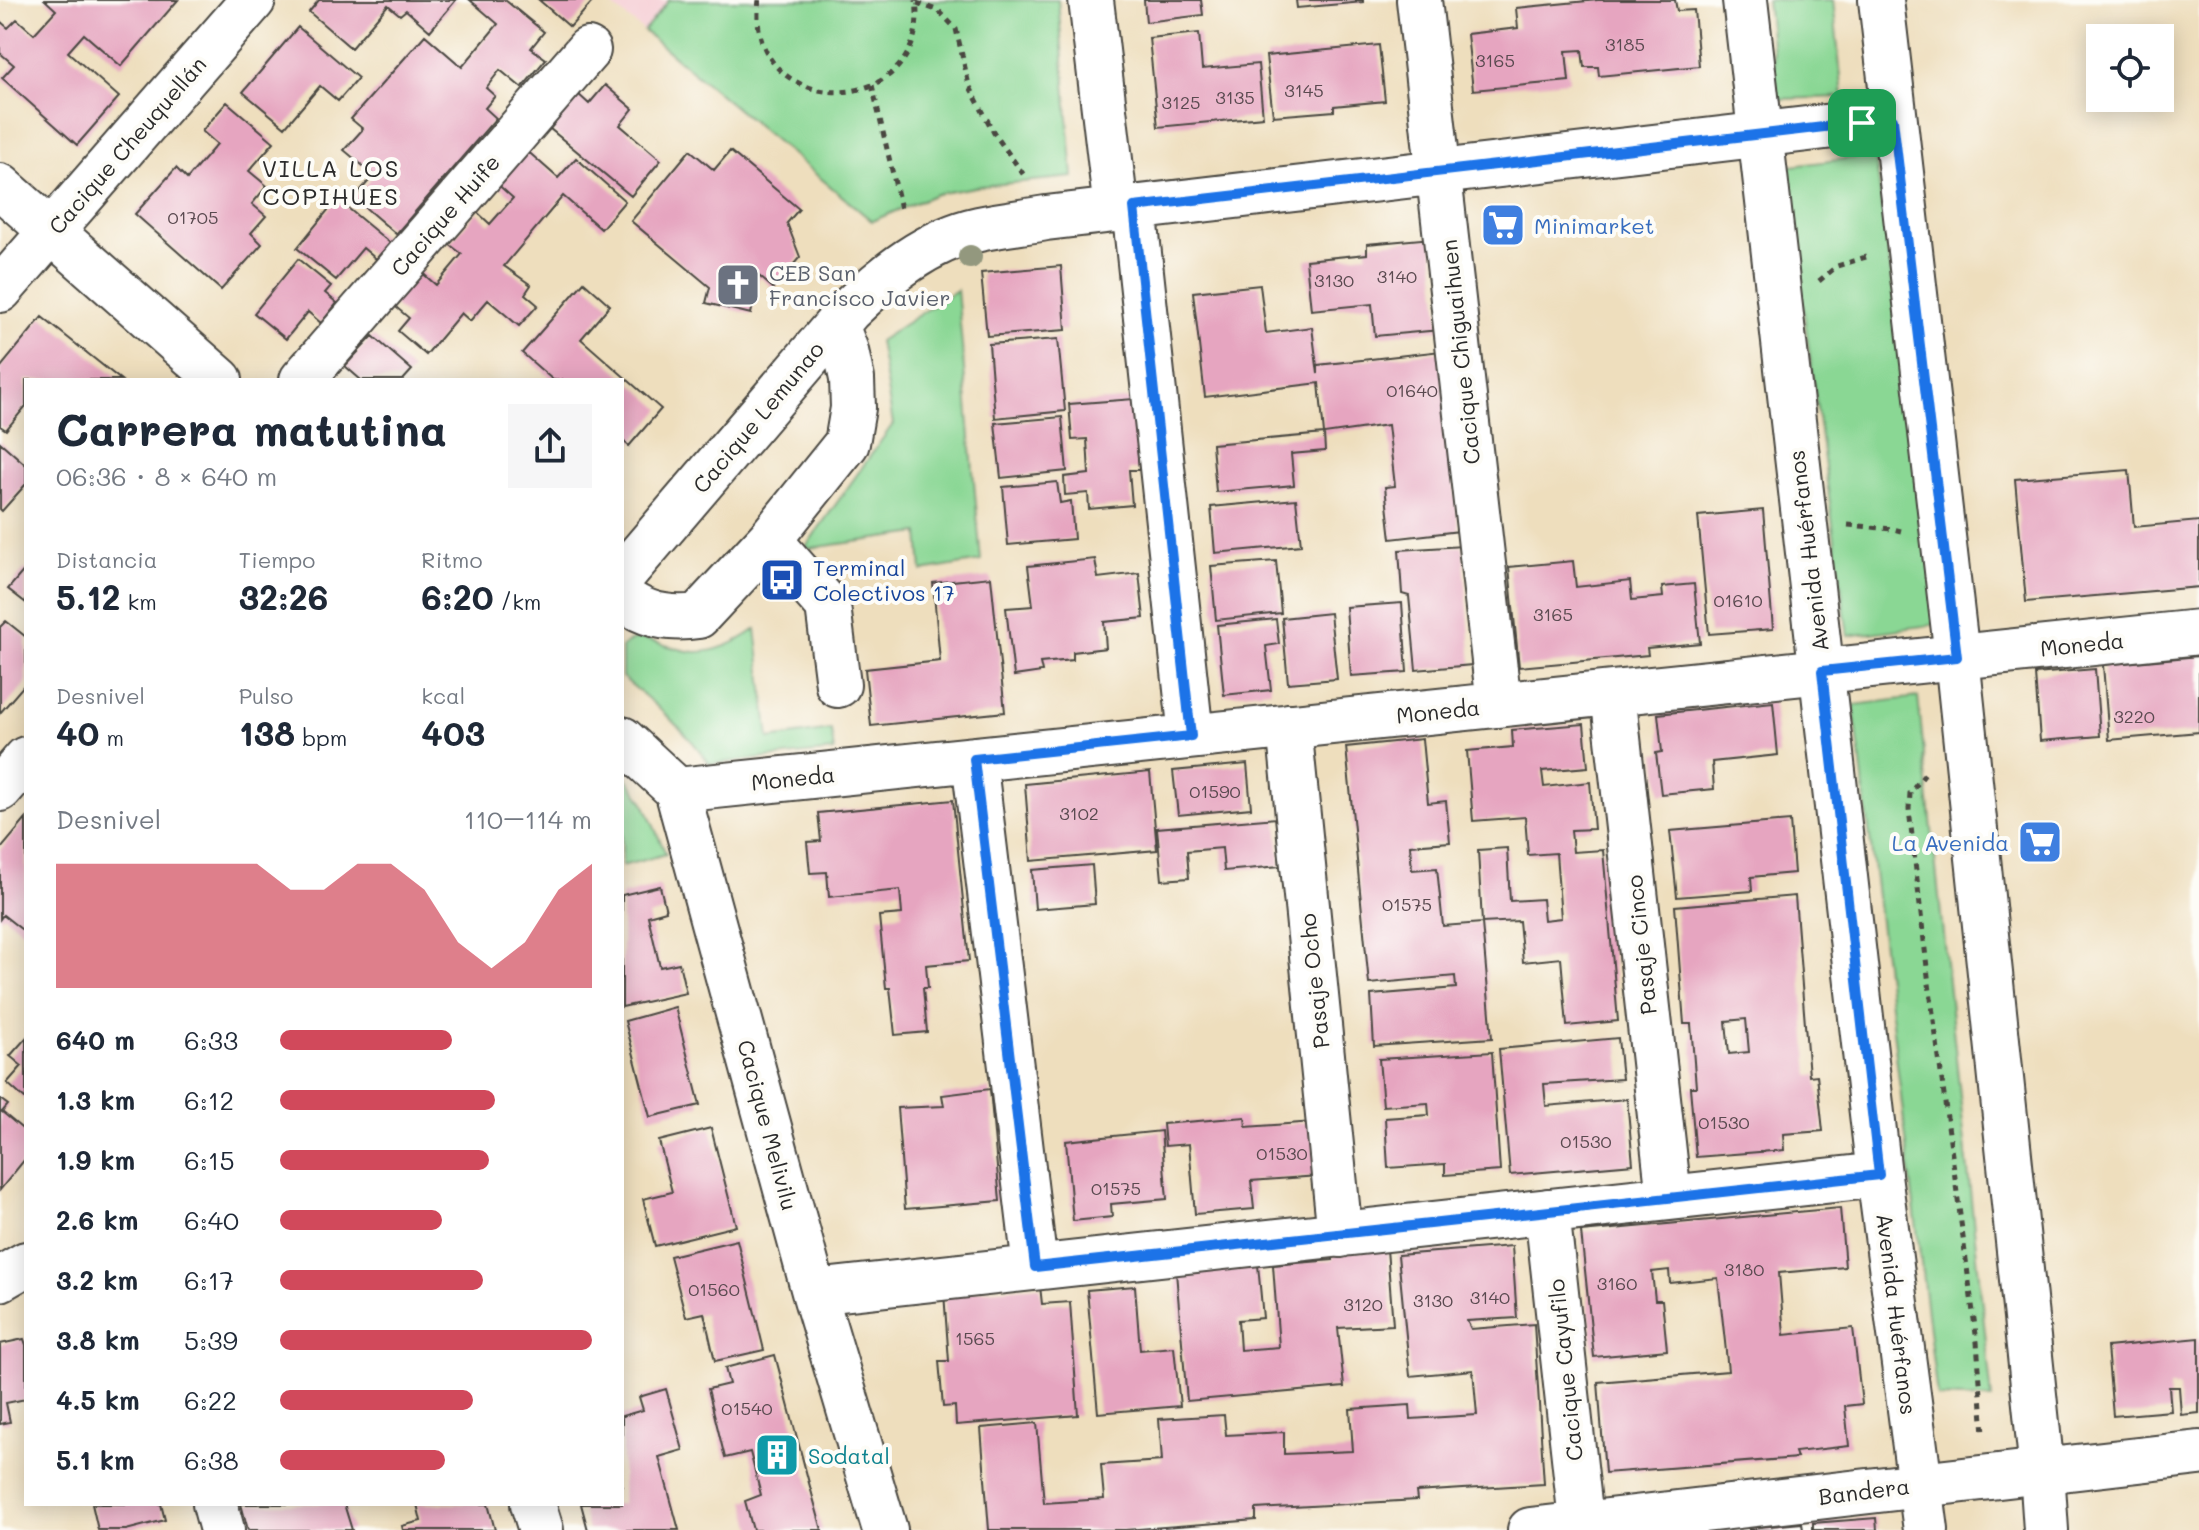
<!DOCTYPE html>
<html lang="es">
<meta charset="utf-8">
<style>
:root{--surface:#fff;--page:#f6f6f7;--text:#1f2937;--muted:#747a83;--accent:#d1495b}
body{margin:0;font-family:Mali,sans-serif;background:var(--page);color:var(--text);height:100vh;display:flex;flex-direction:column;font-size:30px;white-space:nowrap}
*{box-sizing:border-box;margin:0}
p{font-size:26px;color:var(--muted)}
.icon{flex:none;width:44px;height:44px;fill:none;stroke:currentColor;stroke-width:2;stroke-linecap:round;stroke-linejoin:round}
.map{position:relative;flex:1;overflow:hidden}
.panel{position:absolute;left:24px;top:378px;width:600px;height:1128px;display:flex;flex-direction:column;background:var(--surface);border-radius:0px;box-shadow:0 4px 20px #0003}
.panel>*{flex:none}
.controls{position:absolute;left:2086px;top:24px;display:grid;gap:16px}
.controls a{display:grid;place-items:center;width:88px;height:88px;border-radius:0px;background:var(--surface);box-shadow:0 4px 20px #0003;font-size:40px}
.pin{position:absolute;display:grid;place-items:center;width:68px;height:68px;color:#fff;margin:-34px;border-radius:16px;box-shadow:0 4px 12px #0006}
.round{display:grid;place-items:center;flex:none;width:84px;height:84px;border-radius:0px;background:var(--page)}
.overview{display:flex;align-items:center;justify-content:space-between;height:136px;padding:0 32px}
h1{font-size:44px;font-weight:800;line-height:60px}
.metrics{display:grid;grid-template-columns:repeat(3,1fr);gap:12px;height:136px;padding:8px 32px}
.metrics div{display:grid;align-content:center}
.metrics b{font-size:34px;font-weight:800}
.metrics small{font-size:22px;font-weight:400}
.metrics p{font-size:22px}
.chart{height:224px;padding:16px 32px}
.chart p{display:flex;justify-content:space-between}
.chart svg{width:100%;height:144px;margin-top:8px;fill:var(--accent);opacity:.7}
ul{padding:0 32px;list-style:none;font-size:26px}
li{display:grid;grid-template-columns:128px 96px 1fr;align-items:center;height:60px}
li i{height:20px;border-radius:10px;background:var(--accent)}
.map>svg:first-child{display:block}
</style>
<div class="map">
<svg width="2199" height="1530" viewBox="0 0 2199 1530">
<rect width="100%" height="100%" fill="#fdfcf7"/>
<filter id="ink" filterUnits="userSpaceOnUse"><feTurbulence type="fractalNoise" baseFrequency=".0125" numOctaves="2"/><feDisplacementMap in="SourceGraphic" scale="16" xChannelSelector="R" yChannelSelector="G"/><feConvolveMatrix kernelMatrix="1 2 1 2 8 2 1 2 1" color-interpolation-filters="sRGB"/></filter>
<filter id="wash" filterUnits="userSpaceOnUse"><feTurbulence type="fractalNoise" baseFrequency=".006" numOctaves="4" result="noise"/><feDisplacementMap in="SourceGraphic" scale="32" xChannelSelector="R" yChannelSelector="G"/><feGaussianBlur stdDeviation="1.8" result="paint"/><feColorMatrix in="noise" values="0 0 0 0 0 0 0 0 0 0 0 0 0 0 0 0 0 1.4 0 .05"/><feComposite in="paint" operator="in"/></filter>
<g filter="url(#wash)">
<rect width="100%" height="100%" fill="#eedebd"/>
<path fill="#f6cfd6" d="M605,0H669L644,31Z"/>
<path fill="#8ad794" stroke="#5a8160" stroke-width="2" d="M669,0H1058L1073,177L981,186L936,194L872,221L644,31Z
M1767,0H1833L1843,97L1778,99Z
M1875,155L1939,624L1848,636L1784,167Z
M957,290L981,561L922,571L919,533L804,549L893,424L879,341Z
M756,629L769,739L831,730L834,751L710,764C686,730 654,703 622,677V647C627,643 632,639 639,639C657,640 676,651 696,652C719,652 738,642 756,629Z
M1918,697L1992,1399L1937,1397L1854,705Z
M622,771L643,801L666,854L622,866Z"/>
<g id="blocks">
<path fill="#e6a5c0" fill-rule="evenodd" d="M45,0H178L121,66L84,34L68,52L119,97L77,145L2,78L14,65L0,53V21L8,28L17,19L34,34L56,10Z
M319,0H456L430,31L406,10L400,15L388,5L351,48L309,12Z
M470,0H505L544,32L531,48L546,59L522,88L500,70L486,88L495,96L485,108L496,118L396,234L354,198L374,175L344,150L363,129L351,119L425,35L462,67L498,24Z
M539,0H594L570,27Z
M1144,0H1201L1203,15L1146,22Z
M1296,0H1363V2L1297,8Z
M1598,0H1675L1677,11L1694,10L1699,66L1599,76L1598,67H1584L1582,50L1566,51L1569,81L1473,90L1467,34L1518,28L1516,8Z
M298,27L358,78L338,101L320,86L285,127L243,92Z
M1199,33L1202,69L1258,64L1263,117L1158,127L1149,38Z
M1379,45L1385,101L1334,106V111L1273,116L1266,56Z
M605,85L633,109L620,125L661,160L631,196L549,128L577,93L589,104Z
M227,102L274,142L249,171L267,186L252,204L266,216L251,233L262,244L221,290L135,214L176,168L187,179L217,144L202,131Z
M524,148L558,178L576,158L625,201L601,229L563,196L504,266L531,285L525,294L538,305L519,326L488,300L470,321L461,313L426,355L398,331L409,318L391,303L420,271L436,285L462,254L449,244L477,212L490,224L513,198L494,181Z
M690,150L714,170L730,151L799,209L787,223L800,257L773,288L759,276L751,314L706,303L710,287L631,221Z
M337,199L390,243L376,259L363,248L336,280L297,248Z
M1432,238L1440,330L1375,336L1372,304L1311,310L1306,260L1367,254V244Z
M298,259L331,286L325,293L337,303L321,323L308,312L286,339L254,313Z
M1061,266L1066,330L987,336L981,273Z
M584,282L610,305L581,339L661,409L629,446L622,440V380H553L522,353Z
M1260,285L1266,333L1312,327L1318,374V365L1441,351L1459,531L1391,539L1385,487L1395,486L1388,425L1324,434L1325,451L1291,454L1294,485L1216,492L1212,444L1324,434L1319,383L1205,397L1193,292Z
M42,317L121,380H26V406L6,430L0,426V368Z
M373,336L412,370L403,380H361L345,366Z
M1058,339L1065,411L995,418L989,344Z
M1134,399L1139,470H1129L1132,505L1089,509L1088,493L1065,495L1064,477L1089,474L1087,439L1072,440L1069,404Z
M1062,417L1067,471L1001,478L995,423Z
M0,442L26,465V484L2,511L0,509Z
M2129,470L2134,527L2199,521V587L2026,602L2015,479Z
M1057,482L1060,503L1071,501L1074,539L1008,545L1003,487Z
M1296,499L1301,545L1215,553L1211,507Z
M1763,510L1773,629L1709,634L1698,516Z
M1463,546L1472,665L1416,670L1409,596L1402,594L1399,550Z
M1095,559L1098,578L1139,573L1144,618L1104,622L1106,648L1073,652V660L1040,663L1042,672L1014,676L1006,608L1033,606L1028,566Z
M1276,561L1281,613L1216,620L1211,566Z
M1573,561L1576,587L1630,581L1632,600L1663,597L1662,587L1694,584L1700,643L1647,648L1648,655L1519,667L1509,567Z
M26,568V603L8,589Z
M991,577L1005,712L871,726L865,669L940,661L933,583Z
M1402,603L1407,672L1351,676L1346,607Z
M1330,613L1337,679L1288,683L1282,618Z
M1276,619L1279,644L1266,646L1271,690L1224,695L1217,625Z
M6,621L26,637V683L0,713V627Z
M2199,656V732L2109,740L2103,665Z
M2095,669L2100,736L2040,741L2035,674Z
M1773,702L1778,755L1712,762L1714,789L1661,794L1656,753L1662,752L1658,714Z
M1584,724L1588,767L1542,771L1544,787L1590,782L1594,829L1571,830L1573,852L1603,850L1618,1021L1567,1026L1561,958L1523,962L1519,921L1482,923L1478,850L1507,848L1510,901L1542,899L1544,920L1561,918L1556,853L1528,855L1525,817L1473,821L1467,751L1513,747L1512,730Z
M1422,739L1428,803L1446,801L1450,842L1410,845L1412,870L1437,868L1443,926L1482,923L1492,1038L1374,1046L1371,995L1456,988L1455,976L1369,984L1346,747Z
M1247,764L1251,808L1178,815L1173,771Z
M1150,772L1157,850L1031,861L1025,784Z
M953,800L969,961L926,965L928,988H923L927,1032L895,1035L890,988H886L879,916L902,914L900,890L829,897L827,872L810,873L807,842L821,841L818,813Z
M1277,818L1280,866L1224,871L1222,848L1187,851L1189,878L1162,880L1157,828Z
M26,819V933L3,915L0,919V850Z
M1790,821L1794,873L1751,877L1752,891L1677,897L1670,831Z
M1092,865L1095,904L1035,909L1032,870Z
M660,886L666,911L648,916L660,967L679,963L686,993L622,1007V895Z
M1795,896L1809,1076L1817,1075L1823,1131L1783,1134L1784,1150L1696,1157L1690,1087H1696L1691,1024H1684L1675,906ZM1746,1019L1749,1052L1729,1054L1726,1021Z
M675,1007L700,1105L650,1117L625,1021Z
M26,1038V1100L7,1083L22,1066L10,1056Z
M1618,1038L1622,1079L1544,1084L1546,1106L1627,1099L1633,1164L1510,1175L1499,1049Z
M1492,1052L1500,1171L1445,1175V1164L1388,1168L1385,1118L1429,1115L1428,1103L1383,1106L1379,1059Z
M990,1089L1000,1201L905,1209L897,1108L944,1106L942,1095Z
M0,1099L8,1105L2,1112L26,1132V1158L0,1190Z
M1245,1117L1246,1127L1313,1122L1318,1176L1251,1181L1254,1209L1195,1214L1189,1144L1165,1146L1163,1124Z
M711,1128L736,1226L655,1246L643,1199L672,1192L659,1141Z
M1161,1131L1167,1199L1111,1204L1112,1217L1073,1221L1066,1141Z
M1840,1208L1845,1267L1779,1273L1784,1335L1853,1328L1862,1404L1845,1406L1849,1446L1795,1452L1797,1458L1605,1473L1598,1382L1728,1371L1725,1342L1718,1278L1670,1283L1669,1270L1652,1272L1655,1300H1662L1667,1350L1594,1357L1581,1232Z
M737,1240L764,1350L715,1361L704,1313L686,1317L670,1256Z
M1512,1246L1517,1318L1467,1321L1471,1329L1534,1324L1544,1484L1416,1492L1417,1500L1256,1509V1520L1125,1530H989L981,1428L1037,1423L1044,1503L1104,1499L1101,1465L1162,1461L1159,1419L1224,1415L1226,1435L1284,1432V1454L1353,1451L1350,1409L1410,1405L1411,1419L1477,1415L1473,1370L1410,1376L1398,1255Z
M1387,1249L1393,1325L1338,1328L1344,1387L1187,1401L1176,1272L1258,1265L1263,1318L1238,1320L1240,1350L1279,1347L1273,1265L1333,1260V1253Z
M1040,1286L1042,1304L1070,1302L1078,1415L956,1425L955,1406L943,1407L939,1361H949L944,1293Z
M1135,1286L1140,1350L1174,1347L1180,1406L1098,1413L1087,1290Z
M2199,1338V1413L2181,1415L2179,1387H2169L2171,1411L2113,1416L2107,1347Z
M24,1339L26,1345V1399L6,1403L10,1422L0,1424V1344Z
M775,1355L809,1483L822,1530H753L745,1501L761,1495L750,1452L725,1458L708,1389L729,1384L725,1368Z
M666,1389L683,1450L659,1457L679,1530H588L581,1504H622V1416L643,1410L639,1397Z
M92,1504H161L165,1520L126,1530H98Z
M241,1504H344L352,1530H248Z
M417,1504H488L495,1530H403L402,1526L421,1521Z
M1876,1518L1877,1530H1813V1523Z
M1802,1523L1803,1530H1749V1528Z"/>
</g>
</g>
<g filter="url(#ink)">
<use href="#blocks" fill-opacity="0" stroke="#484641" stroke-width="2"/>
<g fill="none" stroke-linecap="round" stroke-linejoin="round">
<g stroke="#484641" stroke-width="48">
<path id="minor" d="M1091,0L1116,210
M1419,0L1499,705
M0,186L220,380
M1134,207L1191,736
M0,290L253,0
M302,380L588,50
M769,540L828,606L838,685
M622,576L849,310C885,275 928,240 979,229C1001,224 1024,222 1046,218L1893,119
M622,597C644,616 670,620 698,616L769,540L847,443L853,408L852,379L846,351L836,325
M1613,693L1669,1197
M1289,726L1340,1235
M622,739L677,790L814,1292L885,1530
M974,759L1035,1267
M0,789L26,759
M677,790L2199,632
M1547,1211L1582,1530
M0,1279L26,1264
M814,1292L1879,1175
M215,1504L222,1530
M533,1504L541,1530
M1530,1530L2199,1453"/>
</g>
<g stroke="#484641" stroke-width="48">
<path id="major" d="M1745,0L1879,1175L1926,1530
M1881,0L1957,657L2042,1471L2046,1530"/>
</g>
<path stroke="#484641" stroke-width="5" stroke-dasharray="6 6" stroke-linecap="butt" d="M759,0C742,122 932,123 916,0
M917,3L939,11L956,29L969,85L994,133L1026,178
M872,85L902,213
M1819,281L1837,266L1866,257
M1848,525L1893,529L1901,531
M1925,774L1910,793L1909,809L1928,976L1977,1342L1984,1434"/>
<use href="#minor" stroke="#fff" stroke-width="44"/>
<use href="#major" stroke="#fff" stroke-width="44"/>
</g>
<circle fill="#93987e" cx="970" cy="257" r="12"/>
</g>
<g fill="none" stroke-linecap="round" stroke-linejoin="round" filter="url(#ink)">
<g stroke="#fff" stroke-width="16">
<path id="route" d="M1893,119L1957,657L1822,671L1879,1175L1035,1267L974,759L1191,736L1134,207Z"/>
</g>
<use href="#route" stroke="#1a73e8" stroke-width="10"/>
</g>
<defs>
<g id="supermarket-square" transform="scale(2.3)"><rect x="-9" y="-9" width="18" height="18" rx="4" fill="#3f7fe0" stroke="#fdfcf7"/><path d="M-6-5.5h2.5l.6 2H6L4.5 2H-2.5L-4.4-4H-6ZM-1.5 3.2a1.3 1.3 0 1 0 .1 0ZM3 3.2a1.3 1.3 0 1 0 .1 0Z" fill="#fff"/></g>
<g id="church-square" transform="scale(2.3)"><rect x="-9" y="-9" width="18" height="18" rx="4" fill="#6b7280" stroke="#fdfcf7"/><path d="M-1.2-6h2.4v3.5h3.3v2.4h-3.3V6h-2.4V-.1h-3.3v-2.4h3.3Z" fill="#fff"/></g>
<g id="bus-square" transform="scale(2.3)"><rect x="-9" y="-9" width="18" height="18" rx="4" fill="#1a4fb4" stroke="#fdfcf7"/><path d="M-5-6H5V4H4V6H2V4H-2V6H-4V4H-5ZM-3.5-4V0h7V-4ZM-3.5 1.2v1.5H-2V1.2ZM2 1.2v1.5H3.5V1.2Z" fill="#fff"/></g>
<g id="building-square" transform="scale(2.3)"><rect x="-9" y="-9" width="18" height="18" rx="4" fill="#0f9aa8" stroke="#fdfcf7"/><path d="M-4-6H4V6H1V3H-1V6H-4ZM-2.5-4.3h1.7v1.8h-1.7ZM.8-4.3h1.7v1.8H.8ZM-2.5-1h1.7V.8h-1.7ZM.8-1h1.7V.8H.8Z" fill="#fff"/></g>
</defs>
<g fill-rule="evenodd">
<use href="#supermarket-square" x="1503" y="225"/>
<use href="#church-square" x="738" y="285"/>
<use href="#bus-square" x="782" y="580"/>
<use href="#supermarket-square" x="2040" y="842"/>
<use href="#building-square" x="777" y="1455"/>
</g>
<g text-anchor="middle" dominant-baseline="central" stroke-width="8" stroke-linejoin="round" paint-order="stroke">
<g font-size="18" fill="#5a4a50">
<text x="1625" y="44">3185</text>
<text x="1495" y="60">3165</text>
<text x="1304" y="90">3145</text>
<text x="1235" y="97">3135</text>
<text x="1181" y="102">3125</text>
<text x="193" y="217">01705</text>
<text x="1397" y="276">3140</text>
<text x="1334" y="280">3130</text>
<text x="1412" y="390">01640</text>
<text x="1738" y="600">01610</text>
<text x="1553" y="614">3165</text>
<text x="2134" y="716">3220</text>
<text x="1215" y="791">01590</text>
<text x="1079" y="813">3102</text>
<text x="1407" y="904">01575</text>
<text x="1724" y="1122">01530</text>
<text x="1586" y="1141">01530</text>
<text x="1282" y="1153">01530</text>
<text x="1116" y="1188">01575</text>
<text x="1744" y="1269">3180</text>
<text x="1617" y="1283">3160</text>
<text x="714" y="1289">01560</text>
<text x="1490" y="1297">3140</text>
<text x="1433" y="1300">3130</text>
<text x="1363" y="1304">3120</text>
<text x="975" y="1338">1565</text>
<text x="747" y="1408">01540</text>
</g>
<g font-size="22" fill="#2b2b2b" stroke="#fdfcf7">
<text transform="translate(127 145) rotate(-49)">Cacique Cheuquellán</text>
<text transform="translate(445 215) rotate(-49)">Cacique Huife</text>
<text transform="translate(1460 352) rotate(-96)">Cacique Chiguaihuen</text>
<text transform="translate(758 417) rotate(-50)">Cacique Lemunao</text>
<text transform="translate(1808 551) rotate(-97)">Avenida Huérfanos</text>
<text transform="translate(2082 644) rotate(-6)">Moneda</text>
<text transform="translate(1438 711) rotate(-6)">Moneda</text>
<text transform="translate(793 778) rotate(-6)">Moneda</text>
<text transform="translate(1641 945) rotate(-96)">Pasaje Cinco</text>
<text transform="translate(1314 981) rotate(-96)">Pasaje Ocho</text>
<text transform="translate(768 1125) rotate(75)">Cacique Melivilu</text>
<text transform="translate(1897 1314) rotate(83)">Avenida Huérfanos</text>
<text transform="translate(1565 1370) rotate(-96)">Cacique Cayufilo</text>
<text transform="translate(1864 1491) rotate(-7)">Bandera</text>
</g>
<g font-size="22" fill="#366cbe" stroke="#fdfcf7" text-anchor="start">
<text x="1534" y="225">Minimarket</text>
<text x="2009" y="842" text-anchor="end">La Avenida</text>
</g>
<g font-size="22" fill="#5b616d" stroke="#fdfcf7" text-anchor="start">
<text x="769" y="272">CEB San<tspan x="769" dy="25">Francisco Javier</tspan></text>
</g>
<g font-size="22" fill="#164399" stroke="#fdfcf7" text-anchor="start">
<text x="813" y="567">Terminal<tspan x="813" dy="25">Colectivos 17</tspan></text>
</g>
<g font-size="22" fill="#0d838f" stroke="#fdfcf7" text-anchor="start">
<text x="808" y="1455">Sodatal</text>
</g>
<g font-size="24" letter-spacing="2" fill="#2b2b2b" stroke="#fdfcf7">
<text x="331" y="167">VILLA LOS<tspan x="331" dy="28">COPIHUES</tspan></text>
</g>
</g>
</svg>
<div class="controls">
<a><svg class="icon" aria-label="locate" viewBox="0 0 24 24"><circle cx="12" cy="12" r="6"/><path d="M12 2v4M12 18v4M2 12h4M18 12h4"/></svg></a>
</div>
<div class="pin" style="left:1862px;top:123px;background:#1e9e55"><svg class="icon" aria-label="arrive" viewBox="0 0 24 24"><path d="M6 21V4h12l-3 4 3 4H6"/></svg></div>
<section class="panel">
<div class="overview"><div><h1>Carrera matutina</h1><p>06:36 · 8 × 640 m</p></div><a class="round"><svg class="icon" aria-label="share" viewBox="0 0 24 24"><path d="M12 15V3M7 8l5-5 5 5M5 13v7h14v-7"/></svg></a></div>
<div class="metrics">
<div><p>Distancia</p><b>5.12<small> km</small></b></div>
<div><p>Tiempo</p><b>32:26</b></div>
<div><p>Ritmo</p><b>6:20<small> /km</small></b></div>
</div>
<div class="metrics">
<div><p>Desnivel</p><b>40<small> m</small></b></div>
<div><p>Pulso</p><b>138<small> bpm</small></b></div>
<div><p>kcal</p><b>403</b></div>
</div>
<div class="chart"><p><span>Desnivel</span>110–114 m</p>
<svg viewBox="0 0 160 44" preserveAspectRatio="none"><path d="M0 44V6L10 6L20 6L30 6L40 6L50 6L60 6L70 14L80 14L90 6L100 6L110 14L120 30L130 38L140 30L150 14L160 6V44z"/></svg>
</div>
<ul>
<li><b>640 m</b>6:33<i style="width:55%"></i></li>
<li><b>1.3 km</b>6:12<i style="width:69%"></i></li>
<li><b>1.9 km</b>6:15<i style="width:67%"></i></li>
<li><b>2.6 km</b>6:40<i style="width:52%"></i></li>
<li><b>3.2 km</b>6:17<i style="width:65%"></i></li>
<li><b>3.8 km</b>5:39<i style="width:100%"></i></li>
<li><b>4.5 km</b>6:22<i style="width:62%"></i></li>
<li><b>5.1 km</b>6:38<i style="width:53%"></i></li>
</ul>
</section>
</div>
